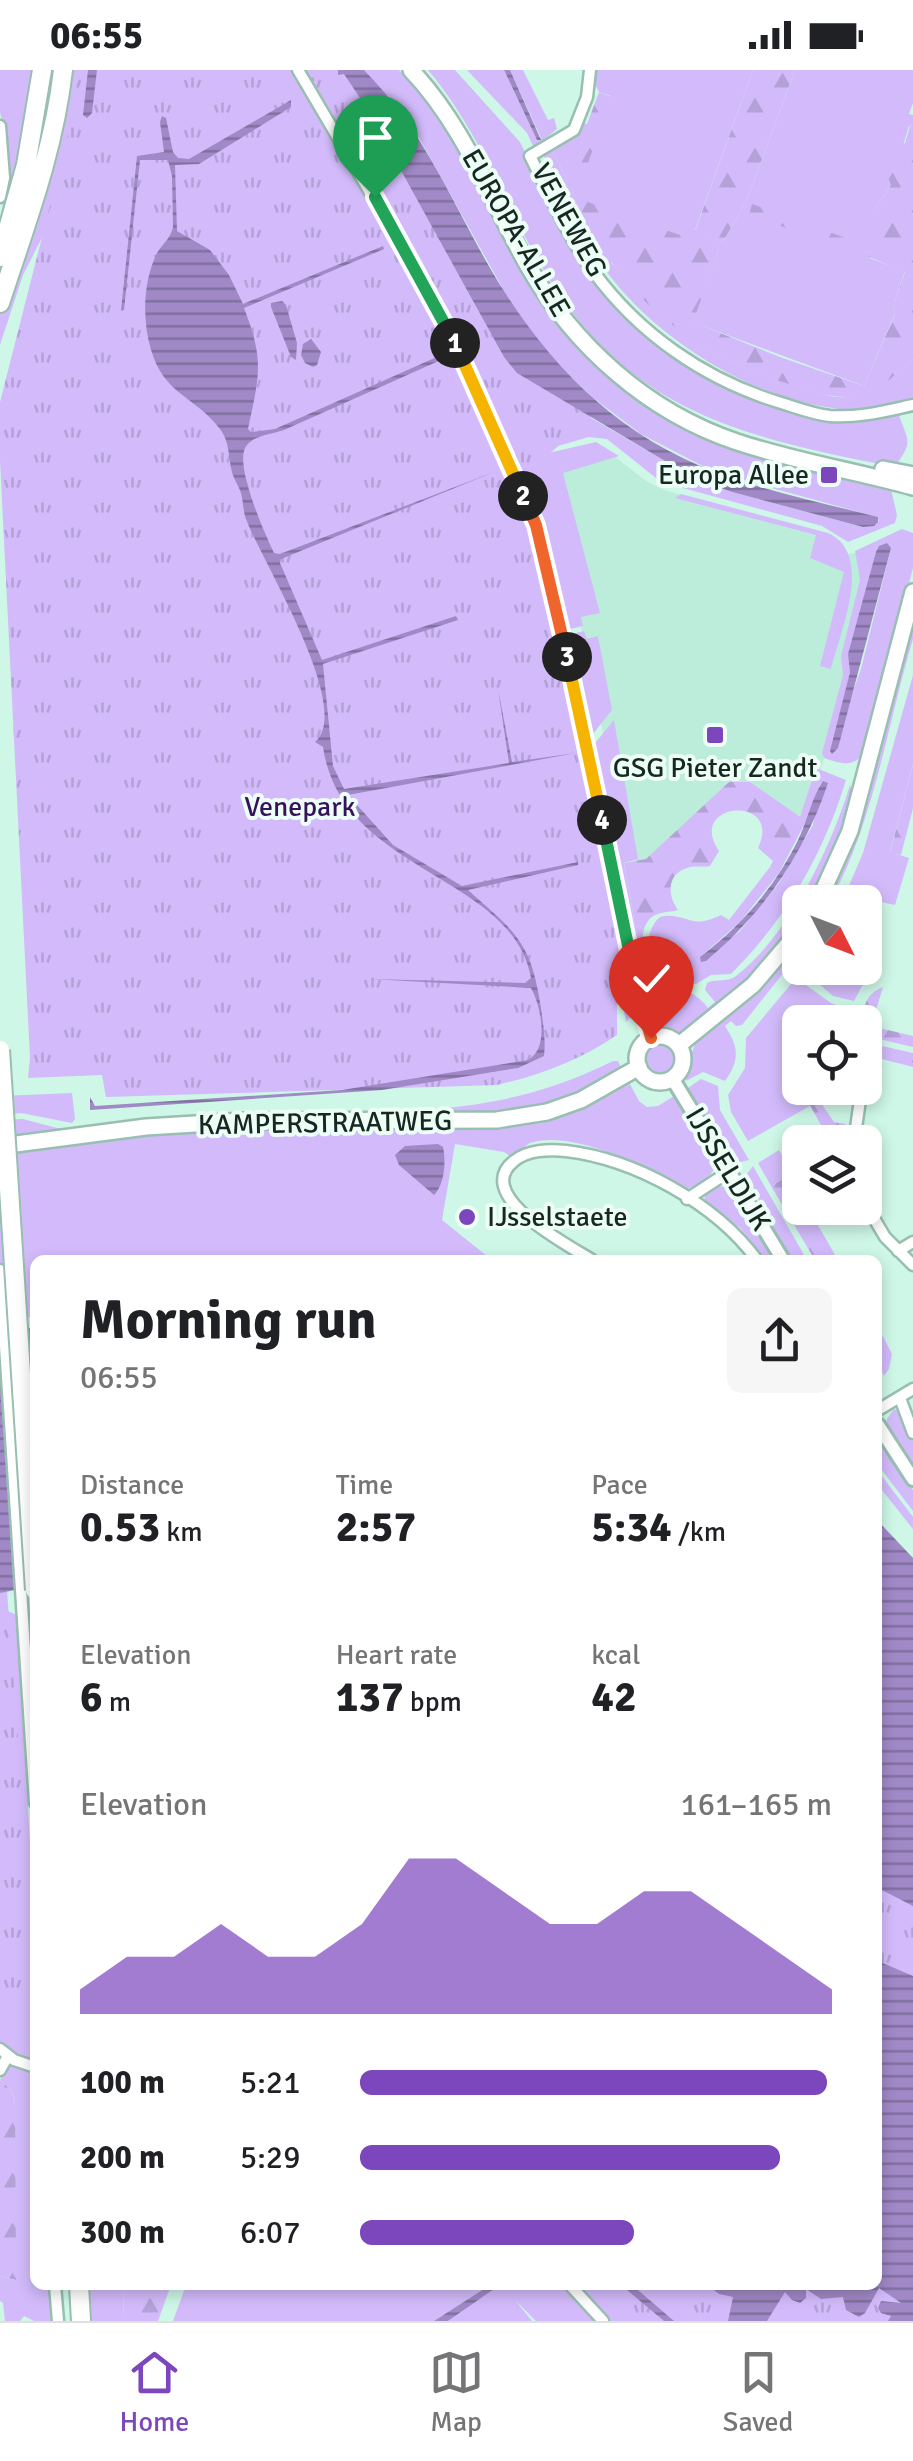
<!DOCTYPE html>
<meta charset="utf-8">
<style>
:root{--surface:#fff;--page:#f6f6f6;--text:#202124;--muted:#757577;--line:#e0e0e0;--accent:#7c46bd}
body{margin:0;font-family:Signika,sans-serif;background:var(--page);color:var(--text);height:100vh;display:flex;flex-direction:column;font-size:38px;white-space:nowrap}
*{box-sizing:border-box;margin:0}
p{font-size:32px;color:var(--muted)}
.icon{flex:none;width:55px;height:55px;fill:none;stroke:currentColor;stroke-width:2;stroke-linecap:round;stroke-linejoin:round}
.map{position:relative;flex:1;overflow:hidden}
.details{position:absolute;left:30px;top:1185px;width:852px;height:1035px;display:flex;flex-direction:column;background:var(--surface);border-radius:15px;box-shadow:0 5px 15px #0003}
.details>*{flex:none}
.needle{width:65px;rotate:132deg}
.fabs{position:absolute;left:782px;top:815px;display:grid;gap:20px}
.fabs a{display:grid;place-items:center;width:100px;height:100px;border-radius:15px;background:var(--surface);box-shadow:0 5px 15px #0003;font-size:50px}
.pin{position:absolute;display:grid;place-items:center;width:85px;height:85px;color:#fff;margin:-102px -42px;border-radius:50% 50% 50% 0;rotate:-45deg;box-shadow:0 0 10px #0007}
.pin .icon{rotate:45deg}
.km{position:absolute;width:50px;height:50px;margin:-25px;border-radius:50%;background:#222;color:#fff;font-size:28px;line-height:50px;text-align:center}
.round{display:grid;place-items:center;flex:none;width:105px;height:105px;border-radius:15px;background:var(--page)}
.summary{display:flex;align-items:center;justify-content:space-between;height:170px;padding:0 50px}
h1{font-size:55px;font-weight:700;line-height:75px}
.metrics{display:grid;grid-template-columns:repeat(3,1fr);gap:15px;height:170px;padding:10px 50px}
.metrics div{display:grid;align-content:center}
.metrics b{font-size:42px;font-weight:700}
.metrics small{font-size:28px;font-weight:400}
.metrics p{font-size:28px}
.chart{height:280px;padding:20px 50px}
.chart p{display:flex;justify-content:space-between}
.chart svg{width:100%;height:180px;margin-top:10px;fill:var(--accent);opacity:.7}
ul{padding:0 50px;list-style:none;font-size:32px}
li{display:grid;grid-template-columns:160px 120px 1fr;align-items:center;height:75px}
li i{height:25px;border-radius:12px;background:var(--accent)}
.status{display:flex;justify-content:space-between;align-items:center;height:70px;padding:0 50px;background:var(--surface);direction:ltr}
.status svg{height:28px;fill:currentColor}
.tabs{display:flex;justify-content:space-around;align-items:center;height:140px;border-top:2px solid var(--line);background:var(--surface);font-size:28px;color:var(--muted)}
.tabs a{display:grid;justify-items:center;gap:5px}
.tabs .active{color:var(--accent)}
.map>svg:first-child{display:block}
</style>
<div class="status"><b>06:55</b><svg viewBox="0 0 49 12"><path d="M0 12V9h3v3zM5 12V6h3v6zM10 12V3h3v9zM15 12V0h3v12zM26 1h20v11H26zM47 4h2v5h-2z"/></svg></div>
<div class="map">
<svg width="913" height="2251" viewBox="0 0 913 2251">
<defs>
<pattern id="forest-firs" width="22" height="20" patternUnits="userSpaceOnUse" patternTransform="scale(2.5)"><rect width="22" height="20" fill="#d3bbfb"/><path d="M5 1l3.5 6h-7zM16 11l3.5 6h-7z" fill="#b4a1d7"/></pattern>
<pattern id="park-tufts" width="24" height="20" patternUnits="userSpaceOnUse" patternTransform="scale(2.5)"><rect width="24" height="20" fill="#d3bbfb"/><path d="M3 7l-1-3M5 7V3M7 7l1-3M15 17l-1-3M17 17v-4M19 17l1-3" fill="none" stroke="#b4a1d7"/></pattern>
<pattern id="water-rules" width="6" height="5" patternUnits="userSpaceOnUse" patternTransform="scale(2.5)"><rect width="6" height="5" fill="#a089c6"/><path d="M0 2.5h6" fill="none" stroke="#8170a0"/></pattern>
</defs>
<rect width="100%" height="100%" fill="#cef7e7"/>
<path fill="#bcedda" d="M610,383L646,411L664,420L828,465L846,484L857,483L863,508L845,606L820,703L801,750L750,714L640,796L628,784L578,543L537,403Z"/>
<path fill="#d3bbfb" fill-rule="evenodd" d="M0,0H36L27,61L0,163L8,80L0,42Z
M70,0H88L56,140L23,205L0,275V242L35,145Z
M364,0H399L427,30L449,62L535,215L598,293L774,392L890,415L897,445L895,453L848,472L822,456L661,412L607,369L589,367L551,378L534,315L693,407L732,422L863,457L879,451L877,447L714,402L641,364L592,327L547,284L518,246L413,57Z
M428,0H455L520,72L536,105L606,225L658,276L719,314L747,327L824,351L862,352L898,343C909,373 913,371 895,397C730,365 617,338 531,178C498,117 473,53 428,0Z
M467,0H504L537,70L541,68L510,0H523L548,50L554,48L557,59L534,78L527,63Z
M596,0H753L695,160L723,172L748,127L795,0H913V33L909,44L913,45V55L909,56L891,115L876,137L869,188L905,201L893,236L895,243L864,316L692,252L719,179L611,192C669,258 709,289 794,315C810,320 831,329 847,327C873,325 894,305 913,289V329C901,333 889,339 876,340C778,346 663,278 606,201C580,166 563,125 544,86L552,80L574,124L611,26L599,22L595,14Z
M596,372L619,386L563,403L600,543L581,547L583,556L566,560L543,456L509,381L544,384Z
M681,424L828,463C875,484 840,562 831,599L820,596L844,502L810,488L816,465L675,428Z
M902,459L913,463V498L865,682C853,698 841,694 824,688L822,683L843,605L841,586L860,510L855,481ZM891,478L861,599L831,683L850,602Z
M913,545V569C887,656 874,752 830,832H824Z
M584,561L587,569L598,566L612,640L589,669L567,565Z
M913,605V694L890,782L909,788L895,835L872,830L865,858V832H842L863,783Z
M614,650L638,789L624,793L635,855L644,859L639,888L635,890L591,678Z
M816,698L846,710C823,785 786,849 731,904L711,905L696,914L679,910L643,914C642,901 646,848 664,846C689,844 690,860 721,845L729,850L770,797L779,803L740,852L700,887L739,862L779,813L813,755L821,712L806,751L800,747Z
M850,715C860,744 824,805 811,832H800C800,838 801,843 800,848C794,873 708,951 683,961C674,965 662,962 654,957L643,925C670,918 690,914 708,938L715,932L705,920L707,913C717,908 727,913 736,906C790,863 830,780 850,715Z
M800,870V882L742,955L736,956L731,951L725,956C739,977 740,990 725,1011L703,1002L686,1011L685,1002L695,974L760,916Z
M800,898H859L879,903L862,916L854,931L833,926Z
M796,908L831,933L853,942L855,952H800V984L795,1000H790L810,1036L748,1071L731,1042L728,1025L745,998L746,968Z
M645 989a15 15 0 1 1 30 0a15 15 0 1 1-30 0Z
M613,991H618L622,1000C546,1043 500,1043 415,1044V1040C486,1037 549,1023 613,991Z
M701,1009L718,1016L720,1040L749,1090L736,1093L728,1088L688,1018Z
M630,1014L639,1031L647,1037L658,1036L674,1026L713,1085L715,1098L705,1112L684,1120L669,1113L670,1108C637,1092 566,1060 530,1073C524,1076 519,1083 512,1087L504,1082L455,1074L442,1150L492,1190H35V1247L0,1248V1084L211,1059L504,1057C549,1051 590,1033 630,1014Z
M72,1023L75,1049L72,1053L21,1043L0,1045V1026Z
M23,1049L57,1058H76V1061L0,1072V1050Z
M800,1076V1100L771,1116L758,1093L779,1080L782,1086Z
M753,1096L807,1190H789L746,1105Z
M720,1116L733,1119L737,1135L748,1154L776,1190H766L740,1158L704,1133L705,1124Z
M894,1339L900,1342L904,1357L913,1371V1398L886,1356L887,1349Z
M878,1367L913,1420V1441L878,1395Z
M878,1401L913,1447V1459L878,1415Z
M0,1538L15,1544L17,1552L35,1857V1917L0,1889Z
M0,1894L35,1923V1993L22,1990L0,1976Z
M13,1993L35,2000V2215H50L52,2251H34L24,2246L20,2251H5L3,2233L0,2231V2206L15,2210V2033L11,2020L0,2010L7,1997Z
M87,2215H123L124,2251H89Z
M186,2215H490L434,2251H173Z
M500,2215H566L598,2251H536L515,2230L532,2251H448Z
M575,2215H621L664,2251H610Z"/>
<path fill="url(#forest-firs)" d="M753,0H795L748,127L723,172L695,161Z
M599,22L612,27L577,123L574,124L552,80L566,72L580,52L587,54Z
M913,55V289C895,305 875,326 849,327C829,328 807,320 789,314C709,289 642,245 598,171C590,158 579,146 582,130L719,179L693,252L780,287L864,316L895,244L893,236L905,202L869,187L870,181L862,176L876,137L891,115L887,104L898,76L905,73L910,56Z
M752,134L854,171L850,180L749,145Z
M470,316L537,472L633,914L629,926L632,946L626,952L595,791Z
M913,694V738L901,785L890,783Z
M729,712H750L806,751L779,803L770,797L773,791L758,778C784,724 685,731 719,781L710,796C704,798 695,795 687,798C667,804 667,825 678,840C663,844 651,840 644,859L635,855L624,793L646,789Z
M883,917L873,950L875,957L913,966V977L879,969L867,957C860,940 865,924 883,917Z
M873,974L913,983V997L870,986Z
M789,998L795,1000L800,1018L812,1020L834,1052L846,1054L843,1064H826Z
M796,1102L794,1109L800,1125V1138H808L838,1190H815L771,1116Z
M878,1257L892,1284L889,1299L884,1306L878,1295Z
M0,2010L11,2020L15,2033L16,2210L0,2206Z
M123,2215H171L158,2251H124Z"/>
<path fill="url(#park-tufts)" d="M79,0H353L463,184L596,342L536,396L508,416L538,502L626,913L617,931V965C580,990 541,1005 497,1015L106,1027L102,1005L28,1008L30,988L0,391V332L67,69Z
M7,1521L35,1895V1953L0,1919V1523Z
M878,1752L913,1768V2251H645L604,2215H878Z"/>
<path fill="url(#water-rules)" d="M88,0H97L92,43L87,48L83,45Z
M338,0H364C421,58 447,121 486,191C540,286 611,363 716,402C768,422 824,433 878,447V452L874,456L863,457L732,422L692,407L517,303L504,287L366,37L344,4L338,5Z
M504,0H510L541,70H537Z
M291,30V37L199,94L175,95L177,161L210,180L229,205L243,234L383,176L384,179L244,238C265,292 259,306 248,359L251,362L275,359L439,286L441,290L284,360C273,364 255,365 247,375C232,391 265,464 274,483L280,484L494,402L281,489L280,493L322,590L456,546L458,550L323,594L333,696L344,719L509,693L498,619L512,692L576,683L348,725L393,775L462,816L578,792V795L468,820C516,863 531,871 541,938C543,954 546,970 544,986L518,998L382,1020L90,1040V1027L95,1036L342,1020L528,990C550,978 541,936 531,918L370,909L525,913L531,908C513,804 341,803 323,677L315,672C355,637 258,486 245,446C243,438 243,431 241,423C239,416 234,410 232,402C228,387 230,372 220,359C194,325 165,326 151,280C142,250 143,211 157,183C163,173 171,168 173,157L172,106L168,90H140L124,240L121,241L137,86L164,82L160,52L162,46L166,48L173,82L178,88L189,89Z
M282,231L286,235L297,273L296,290L291,287L271,237V233Z
M311,269L321,282L317,295L313,297L305,293L301,285L303,274Z
M887,473L891,478L838,678L832,684L830,681L850,602L848,584L876,482L879,476Z
M823,711L828,713C804,785 763,843 706,891L701,892L700,887C742,855 776,816 799,768C808,749 812,727 823,711Z
M438,1074L443,1077C446,1091 445,1114 434,1125L399,1095L395,1085L405,1076Z
M0,1258H35V1516L0,1523Z
M878,1451L913,1488V1836L878,1818Z
M878,1891L913,1906V2251H888L891,2246L881,2243L878,2238L881,2231L901,2233L879,2218L865,2243L859,2247L846,2240L843,2227L821,2229L806,2219V2228L800,2233L792,2230L785,2222L767,2251H728L733,2227L719,2224L707,2215H878Z
M490,2215H500L448,2251H434Z
M621,2215H632L674,2251H664Z"/>
<g fill="none" stroke-linecap="round" stroke-linejoin="round">
<g stroke="#98bfb0" stroke-width="15">
<path id="minor" d="M298,0L424,214L481,327L536,455L651,968
M590,0L587,27L574,60L530,86C550,125 567,166 593,201C639,264 704,309 778,332C795,337 812,344 830,346C860,348 885,341 913,335
M0,56L4,108L0,127
M854,1072L861,1023
M687,1129L730,1101
M865,1133L885,1167L913,1195
M898,1181L913,1172
M592,1190C568,1175 471,1125 514,1091C527,1080 549,1079 566,1081C635,1089 716,1134 757,1190
M0,1200L35,1733
M900,1328L913,1363
M878,1340L913,1319
M0,1979L14,1990L35,1997
M0,2000L8,1986
M55,2215L58,2251
M570,2215L603,2251"/>
</g>
<g stroke="#98bfb0" stroke-width="18">
<path id="tertiary" d="M672,1008L783,1190
M878,1355L913,1409"/>
</g>
<g stroke="#98bfb0" stroke-width="20">
<path id="secondary" d="M411,0C464,56 490,128 527,194C573,275 647,342 737,372C794,391 855,401 913,417
M883,399L913,405
M818,832L850,761L913,522
M637 989a23 23 0 1 1 46 0a23 23 0 1 1-46 0Z
M679,975L753,915L800,860
M0,1076L146,1057L243,1051L497,1050L547,1042L581,1030L639,997"/>
</g>
<g stroke="#98bfb0" stroke-width="22">
<path id="primary" d="M0,187L26,95L42,0
M0,233C25,156 54,81 63,0
M79,2215L81,2251"/>
</g>
<use href="#minor" stroke="#fff" stroke-width="10"/>
<use href="#tertiary" stroke="#fff" stroke-width="12"/>
<use href="#secondary" stroke="#fff" stroke-width="15"/>
<use href="#primary" stroke="#fff" stroke-width="18"/>
<g stroke="#98bfb0" stroke-width="22" stroke-linecap="butt">
<path id="primary-bridge" d="M0,980L35,1520"/>
</g>
<use href="#primary-bridge" stroke="#fff" stroke-width="18"/>
</g>
<g fill="none" stroke-linecap="round" stroke-linejoin="round">
<g stroke="#fff" stroke-width="20">
<path id="split-1" d="M375,127L455,273"/>
</g>
<g stroke="#fff" stroke-width="20">
<path id="split-2" d="M455,273L523,426"/>
</g>
<g stroke="#fff" stroke-width="20">
<path id="split-3" d="M523,426L536,455L567,587"/>
</g>
<g stroke="#fff" stroke-width="20">
<path id="split-4" d="M567,587L602,750"/>
</g>
<g stroke="#fff" stroke-width="20">
<path id="split-5" d="M602,750L636,914"/>
</g>
<g stroke="#fff" stroke-width="20">
<path id="split-6" d="M636,914L651,968"/>
</g>
<use href="#split-1" stroke="#22a559" stroke-width="12"/>
<use href="#split-2" stroke="#f5b400" stroke-width="12"/>
<use href="#split-3" stroke="#f0652b" stroke-width="12"/>
<use href="#split-4" stroke="#f5b400" stroke-width="12"/>
<use href="#split-5" stroke="#22a559" stroke-width="12"/>
<use href="#split-6" stroke="#f0652b" stroke-width="12"/>
</g>
<g fill="#7c46bd" stroke="#edfef7" stroke-width="4">
<rect x="819" y="395" width="20" height="20" rx="5"/>
<rect x="705" y="655" width="20" height="20" rx="5"/>
<circle cx="467" cy="1147" r="10"/>
</g>
<g text-anchor="middle" dominant-baseline="central" stroke-width="8" stroke-linejoin="round" paint-order="stroke">
<g font-size="28" fill="#172721" stroke="#edfef7">
<text transform="translate(569 150) rotate(61)">VENEWEG</text>
<text transform="translate(516 163) rotate(60)">EUROPA-ALLEE</text>
<text transform="translate(325 1053) rotate(-1)">KAMPERSTRAATWEG</text>
<text transform="translate(728 1099) rotate(59)">IJSSELDIJK</text>
</g>
<g font-size="28" fill="#172721" stroke="#edfef7" text-anchor="end">
<text x="809" y="405">Europa Allee</text>
<text x="715" y="698" text-anchor="middle">GSG Pieter Zandt</text>
<text x="487" y="1147" text-anchor="start">IJsselstaete</text>
</g>
<g font-size="28" fill="#36125b" stroke="#edfef7">
<text x="300" y="737">Venepark</text>
</g>
</g>
</svg>
<div class="fabs">
<a><svg class="needle" viewBox="-14 -14 28 28"><path d="M0-13l5 13h-10z" fill="#e53935"/><path d="M0 13l5-13h-10z" fill="#757577"/></svg></a>
<a><svg class="icon" aria-label="locate" viewBox="0 0 24 24"><circle cx="12" cy="12" r="6"/><path d="M12 2v4M12 18v4M2 12h4M18 12h4"/></svg></a>
<a><svg class="icon" aria-label="layers" viewBox="0 0 24 24"><path d="M12 4l9 5-9 5-9-5zM3 14l9 5 9-5"/></svg></a>
</div>
<div class="pin" style="left:375px;top:127px;background:#1e9e55"><svg class="icon" aria-label="arrive" viewBox="0 0 24 24"><path d="M6 21V4h12l-3 4 3 4H6"/></svg></div>
<div class="pin" style="left:651px;top:968px;background:#d93025"><svg class="icon" aria-label="check" viewBox="0 0 24 24"><path d="M5 12l5 5 9-10"/></svg></div>
<b class="km" style="left:455px;top:273px">1</b>
<b class="km" style="left:523px;top:426px">2</b>
<b class="km" style="left:567px;top:587px">3</b>
<b class="km" style="left:602px;top:750px">4</b>
<section class="details">
<div class="summary"><div><h1>Morning run</h1><p>06:55</p></div><a class="round"><svg class="icon" aria-label="share" viewBox="0 0 24 24"><path d="M12 15V3M7 8l5-5 5 5M5 13v7h14v-7"/></svg></a></div>
<div class="metrics">
<div><p>Distance</p><b>0.53<small> km</small></b></div>
<div><p>Time</p><b>2:57</b></div>
<div><p>Pace</p><b>5:34<small> /km</small></b></div>
</div>
<div class="metrics">
<div><p>Elevation</p><b>6<small> m</small></b></div>
<div><p>Heart rate</p><b>137<small> bpm</small></b></div>
<div><p>kcal</p><b>42</b></div>
</div>
<div class="chart"><p><span>Elevation</span>161–165 m</p>
<svg viewBox="0 0 160 44" preserveAspectRatio="none"><path d="M0 44V38L10 30L20 30L30 22L40 30L50 30L60 22L70 6L80 6L90 14L100 22L110 22L120 14L130 14L140 22L150 30L160 38V44z"/></svg>
</div>
<ul>
<li><b>100 m</b>5:21<i style="width:99%"></i></li>
<li><b>200 m</b>5:29<i style="width:89%"></i></li>
<li><b>300 m</b>6:07<i style="width:58%"></i></li>
</ul>
</section>
</div>
<nav class="tabs">
<a class="active"><svg class="icon" aria-label="home" viewBox="0 0 24 24"><path d="M3 11l9-7 9 7M6 9v11h12V9"/></svg>Home</a>
<a><svg class="icon" aria-label="map" viewBox="0 0 24 24"><path d="M3 6l6-2 6 2 6-2v14l-6 2-6-2-6 2zM9 4v14M15 6v14"/></svg>Map</a>
<a><svg class="icon" aria-label="saved" viewBox="0 0 24 24"><path d="M7 4h10v16l-5-4-5 4z"/></svg>Saved</a>
</nav>
